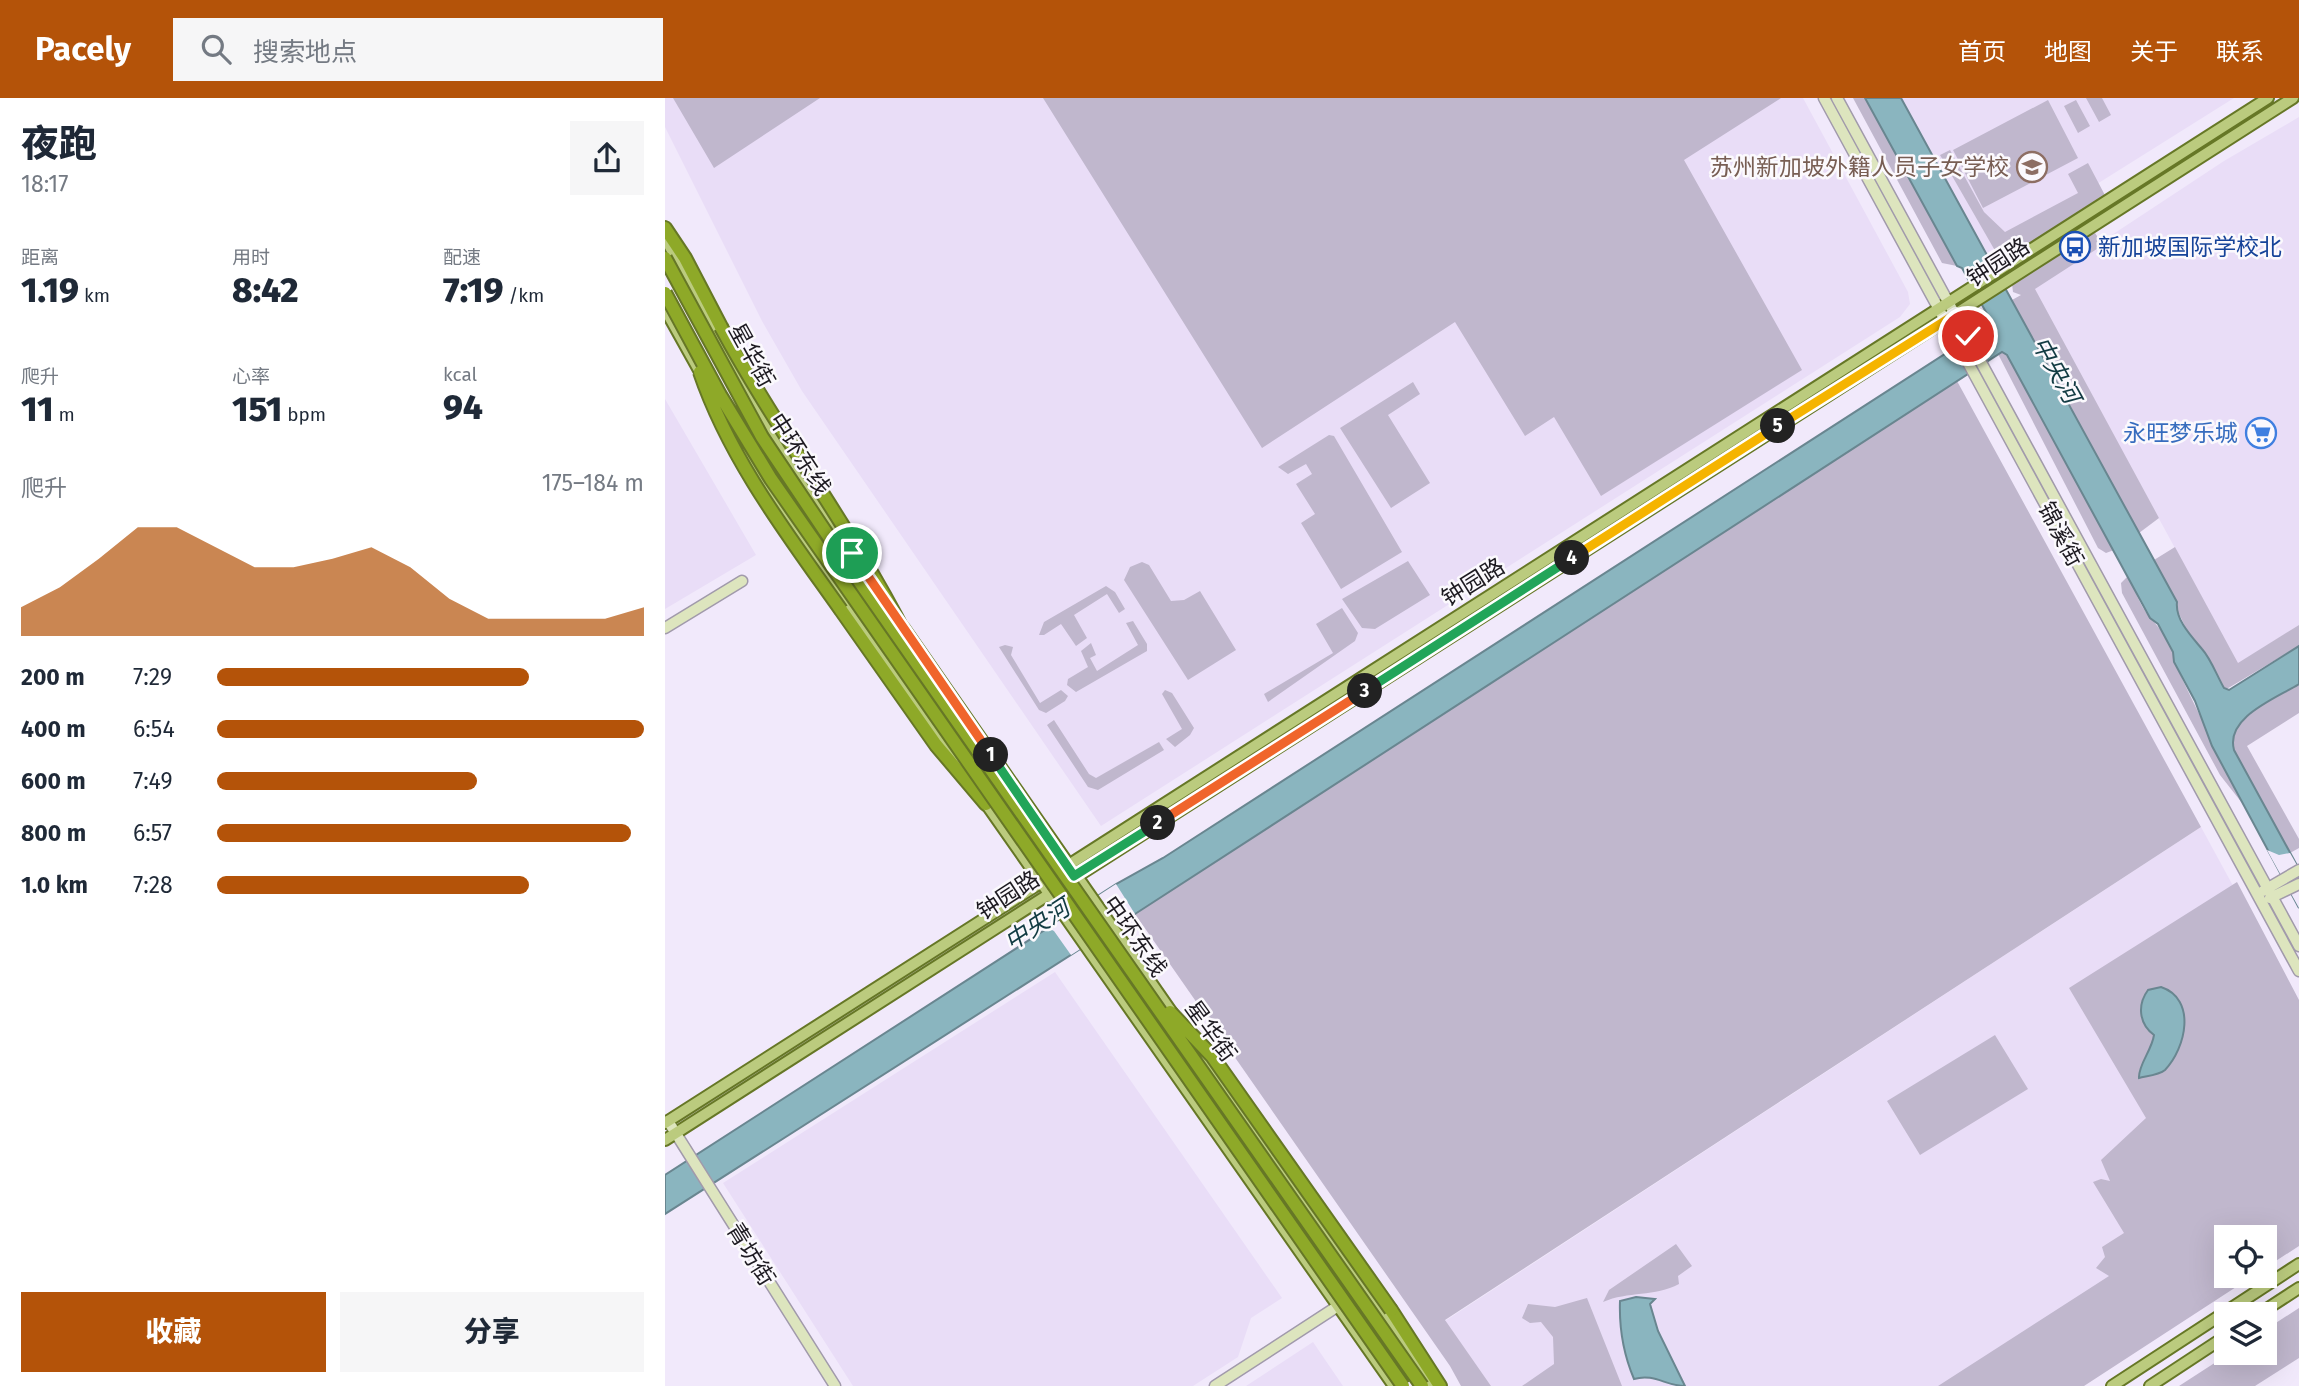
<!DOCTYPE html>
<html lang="zh">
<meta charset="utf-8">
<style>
:root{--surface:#fff;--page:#f6f6f7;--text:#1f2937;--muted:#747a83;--accent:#b45309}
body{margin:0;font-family:"Fira Sans","Noto Sans SC",sans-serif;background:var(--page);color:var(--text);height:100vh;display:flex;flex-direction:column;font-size:26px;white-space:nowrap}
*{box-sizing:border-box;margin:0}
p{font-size:23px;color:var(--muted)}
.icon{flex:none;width:38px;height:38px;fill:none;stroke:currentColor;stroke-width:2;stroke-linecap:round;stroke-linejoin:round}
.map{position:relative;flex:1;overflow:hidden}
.panel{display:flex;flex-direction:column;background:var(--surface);width:665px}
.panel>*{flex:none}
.buttons{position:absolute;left:1549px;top:1127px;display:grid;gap:14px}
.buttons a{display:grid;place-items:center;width:63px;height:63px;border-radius:0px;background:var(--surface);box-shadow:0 7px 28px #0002;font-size:35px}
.pin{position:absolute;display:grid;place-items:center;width:60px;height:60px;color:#fff;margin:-30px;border:4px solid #fff;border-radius:50%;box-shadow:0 2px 7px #0007}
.km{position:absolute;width:35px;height:35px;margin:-18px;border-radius:50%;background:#222;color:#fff;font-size:19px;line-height:35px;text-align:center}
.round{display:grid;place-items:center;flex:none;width:74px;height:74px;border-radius:0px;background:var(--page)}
.overview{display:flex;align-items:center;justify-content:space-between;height:119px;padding:0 21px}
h1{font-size:38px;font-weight:800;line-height:52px}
.figures{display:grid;grid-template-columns:repeat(3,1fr);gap:10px;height:119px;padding:7px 21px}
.figures div{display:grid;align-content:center}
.figures b{font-size:35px;font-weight:800}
.figures small{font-size:19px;font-weight:400}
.figures p{font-size:19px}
.chart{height:196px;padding:14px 21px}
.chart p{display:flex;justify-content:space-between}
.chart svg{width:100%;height:126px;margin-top:7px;fill:var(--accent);opacity:.7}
.primary-button{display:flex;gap:14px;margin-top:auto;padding:14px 21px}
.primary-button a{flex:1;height:80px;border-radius:0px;background:var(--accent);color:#fff;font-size:28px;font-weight:800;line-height:80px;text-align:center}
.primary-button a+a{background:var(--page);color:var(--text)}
ul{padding:0 21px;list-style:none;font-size:23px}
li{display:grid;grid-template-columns:112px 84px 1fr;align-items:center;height:52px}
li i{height:18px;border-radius:9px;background:var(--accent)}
header{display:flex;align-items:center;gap:42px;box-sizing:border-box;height:98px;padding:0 35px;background:var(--accent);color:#fff}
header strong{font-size:33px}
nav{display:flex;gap:38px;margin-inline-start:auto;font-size:24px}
.search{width:490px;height:63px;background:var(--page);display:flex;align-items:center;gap:18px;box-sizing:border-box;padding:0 24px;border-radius:0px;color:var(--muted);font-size:26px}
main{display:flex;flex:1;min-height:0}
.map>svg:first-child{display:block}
</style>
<header>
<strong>Pacely</strong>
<div class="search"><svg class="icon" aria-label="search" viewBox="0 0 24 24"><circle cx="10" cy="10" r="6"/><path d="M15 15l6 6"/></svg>搜索地点</div>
<nav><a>首页</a><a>地图</a><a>关于</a><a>联系</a></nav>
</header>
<main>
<section class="panel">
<div class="overview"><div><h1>夜跑</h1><p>18:17</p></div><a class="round"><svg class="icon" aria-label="share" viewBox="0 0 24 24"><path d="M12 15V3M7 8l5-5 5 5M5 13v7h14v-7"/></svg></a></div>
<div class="figures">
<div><p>距离</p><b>1.19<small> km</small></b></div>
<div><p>用时</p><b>8:42</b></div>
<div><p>配速</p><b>7:19<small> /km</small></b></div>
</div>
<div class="figures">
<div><p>爬升</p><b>11<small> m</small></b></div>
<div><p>心率</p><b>151<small> bpm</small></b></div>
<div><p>kcal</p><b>94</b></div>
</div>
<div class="chart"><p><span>爬升</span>175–184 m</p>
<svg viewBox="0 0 160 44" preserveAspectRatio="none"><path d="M0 44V34L10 27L20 17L30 6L40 6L50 13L60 20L70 20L80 17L90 13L100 20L110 31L120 38L130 38L140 38L150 38L160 34V44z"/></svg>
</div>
<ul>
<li><b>200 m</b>7:29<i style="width:73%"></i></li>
<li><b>400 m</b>6:54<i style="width:100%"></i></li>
<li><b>600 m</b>7:49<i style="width:61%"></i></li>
<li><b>800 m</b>6:57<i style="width:97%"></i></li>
<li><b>1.0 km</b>7:28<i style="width:73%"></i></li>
</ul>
<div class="primary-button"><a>收藏</a><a>分享</a></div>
</section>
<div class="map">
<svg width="1634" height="1288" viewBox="0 0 1634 1288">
<rect width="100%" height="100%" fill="#f1e9fb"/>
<path fill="#e9ddf7" d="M0,0H1138L1243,194L1245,206L1235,219L436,728L137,293L97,223L0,29Z
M1236,0H1569L1322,155Z
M1634,19V527L1573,566L1368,189L1559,63Z
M0,301L91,457L0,511Z
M1536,729L1634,909L1561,1139L1354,1288H826L780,1223Z
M390,874L617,1200L586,1220L573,1259L528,1288H188L58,1085Z
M648,1244L678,1288H581Z"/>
<path fill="#c0b7cd" d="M8,0H155L49,70Z
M378,0H1116L1019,62L1137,272L936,398L889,319L860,338L790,224L597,350Z
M1188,0H1200L1292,168L1277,165Z
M1421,0H1437L1446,17L1434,24Z
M1383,2L1413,60L1318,110L1288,52Z
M1411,2L1425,28L1413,35L1399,8Z
M1285,52L1319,114L1340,134L1413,95L1403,76L1423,65L1443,103L1340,170L1275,57Z
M1430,135L1438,147L1370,191L1494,420L1474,435L1347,202L1356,197L1348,194L1347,186L1413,142Z
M1337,254L1342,256L1449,452L1441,455L1433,450L1333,256Z
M1292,283L1536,729L780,1222L826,1288H796L785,1268L470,816Z
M748,284L755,296L723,317L765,385L726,410L675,330Z
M664,337L669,338L737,454L676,491L636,425L650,416L631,386L647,376L641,366L623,376L613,369Z
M1510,449L1573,565L1634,527V548L1560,592L1524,537L1489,462Z
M743,463L765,497L710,531L697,530L677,501Z
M477,464L484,467L506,503L519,502L535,493L571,552L523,582L459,482L465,469Z
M1463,478C1469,490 1475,508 1484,518C1493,529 1511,547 1509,564L1588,728L1577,705L1555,677L1457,495L1456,485Z
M441,488L450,494L460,511L454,515L442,496L409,517L422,540L411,548L396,526L379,537H374L379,524Z
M677,510L693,535L690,543L603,604L599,596L668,555L651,526Z
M468,523L482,546V553L411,594L402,587L403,581L423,569L416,553L426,545L431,557L425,560L432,573L473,547L461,525Z
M340,547L348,549L346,557L375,605L396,592L403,598L400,603L381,615L374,612L334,549Z
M1634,586V615L1582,648L1634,741V750L1625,755L1569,652C1560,619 1612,600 1634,586Z
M500,592L507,595L529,630L525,637L510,649L501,641L517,631L497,596Z
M389,622L424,676L431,680L494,644L499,652L433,692L423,689L382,627Z
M1572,784L1634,902V1148L1600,1170V1139H1561V1178H1588L1419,1288H1273L1444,1178L1431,1170L1440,1159L1437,1149L1459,1135L1428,1084L1436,1081L1445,1083L1436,1062L1481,1020L1404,890Z
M1330,937L1363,991L1255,1057L1222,1003Z
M1011,1146L1027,1168L1013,1178L1014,1186C990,1199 963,1193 938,1204L944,1192Z
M922,1200L957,1288H857L889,1266L888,1239L876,1224L865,1225L857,1220L863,1206L890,1209Z
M1634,1210V1260L1590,1288H1514L1565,1255H1600V1232Z"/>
<path fill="#8ab5bf" stroke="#698690" stroke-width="2" d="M1200,0H1236L1512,504C1510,522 1527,539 1537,551C1546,561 1552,578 1559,590L1564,592L1634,548V586C1612,600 1560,619 1569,652L1634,771V810L1547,648L1530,603L1509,564L1508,554L1493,526L1485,520L1342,257L1337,254L470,816L0,1116V1077L451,786L498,760L1320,230L1323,218L1297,170L1292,168Z
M1496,889C1532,901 1521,950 1500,972C1494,977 1482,978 1474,980C1473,967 1487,952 1489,937C1474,926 1472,907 1483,892Z
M971,1199L990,1201L985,1206L993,1233L1020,1288C1001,1288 989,1275 969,1281C958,1255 954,1231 955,1203Z"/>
<path fill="#f1e9fb" d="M1602,752L1614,757L1625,755L1629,762L1634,771V810Z
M451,786L470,816L406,857L389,833L383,830Z"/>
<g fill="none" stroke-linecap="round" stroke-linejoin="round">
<g stroke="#a19aab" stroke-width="13">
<path id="secondary" d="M1159,0L1634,873
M1172,0L1634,848
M0,530L77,483
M1598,793L1634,772
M1605,800L1634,786
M3,1023L170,1288
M550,1288L673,1208"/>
</g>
<g stroke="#667726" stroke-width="14">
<path id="primary" d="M0,140L107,334L200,474
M0,211L39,281
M60,320L77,351L296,669
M239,530L510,919
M317,700L729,1288
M532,949L767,1288
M0,1025L1603,0
M0,1042L1628,0
M1594,1216L1634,1190
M1447,1288L1634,1166
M1485,1288L1561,1238"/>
</g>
<g stroke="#667726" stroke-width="16">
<path id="highway" d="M0,130L20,160L56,229
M176,512L271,647L321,706
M726,1212L775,1288"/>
</g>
<use href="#secondary" stroke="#dde5be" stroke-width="10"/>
<use href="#primary" stroke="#bbcb7e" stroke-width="10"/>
<use href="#highway" stroke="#8ea928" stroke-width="12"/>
<g stroke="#667726" stroke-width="16" stroke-linecap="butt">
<path id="highway-bridge" d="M0,160L97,339L178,460L757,1288
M0,195L55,297L106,381L738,1288
M56,229C113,335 187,431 241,538
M35,274C65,362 123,437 176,512
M505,914L547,958L726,1212"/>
</g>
<use href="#highway-bridge" stroke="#8ea928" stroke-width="12"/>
</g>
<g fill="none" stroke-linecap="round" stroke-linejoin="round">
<g stroke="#fff" stroke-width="14">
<path id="split-1" d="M187,455L326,657"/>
</g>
<g stroke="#fff" stroke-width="14">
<path id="split-2" d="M326,657L409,778L493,725"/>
</g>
<g stroke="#fff" stroke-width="14">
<path id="split-3" d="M493,725L700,593"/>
</g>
<g stroke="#fff" stroke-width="14">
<path id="split-4" d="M700,593L907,460"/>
</g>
<g stroke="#fff" stroke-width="14">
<path id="split-5" d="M907,460L1113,328"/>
</g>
<g stroke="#fff" stroke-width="14">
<path id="split-6" d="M1113,328L1291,216L1303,238"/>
</g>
<use href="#split-1" stroke="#f0652b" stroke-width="9"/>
<use href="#split-2" stroke="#22a559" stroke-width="9"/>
<use href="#split-3" stroke="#f0652b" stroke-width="9"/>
<use href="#split-4" stroke="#22a559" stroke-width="9"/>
<use href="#split-5" stroke="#f5b400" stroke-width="9"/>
<use href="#split-6" stroke="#f5b400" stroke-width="9"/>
</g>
<defs>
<g id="school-ring" transform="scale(1.575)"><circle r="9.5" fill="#fbf9fd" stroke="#8d6e63" stroke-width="1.5"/><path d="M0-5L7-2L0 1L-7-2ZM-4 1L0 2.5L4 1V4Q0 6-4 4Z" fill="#8d6e63"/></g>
<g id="bus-ring" transform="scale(1.575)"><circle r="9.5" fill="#fbf9fd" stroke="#1a4fb4" stroke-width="1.5"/><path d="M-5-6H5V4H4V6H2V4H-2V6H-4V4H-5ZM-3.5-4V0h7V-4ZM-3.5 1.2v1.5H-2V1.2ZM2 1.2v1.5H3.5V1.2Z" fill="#1a4fb4"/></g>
<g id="supermarket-ring" transform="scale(1.575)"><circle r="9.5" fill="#fbf9fd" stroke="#3f7fe0" stroke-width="1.5"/><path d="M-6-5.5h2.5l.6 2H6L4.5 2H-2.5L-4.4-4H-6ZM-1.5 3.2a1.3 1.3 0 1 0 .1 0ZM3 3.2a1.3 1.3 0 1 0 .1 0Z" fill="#3f7fe0"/></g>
</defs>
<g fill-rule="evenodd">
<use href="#school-ring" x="1367" y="69"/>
<use href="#bus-ring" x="1410" y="149"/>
<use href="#supermarket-ring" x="1596" y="335"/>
</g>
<g text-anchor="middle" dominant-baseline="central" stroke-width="5" stroke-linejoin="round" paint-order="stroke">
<g font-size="23" fill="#785e54" stroke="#fbf9fd" text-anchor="end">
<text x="1344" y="69">苏州新加坡外籍人员子女学校</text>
</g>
<g font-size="23" fill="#164399" stroke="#fbf9fd" text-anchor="start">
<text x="1433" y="149">新加坡国际学校北</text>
</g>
<g font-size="23" fill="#1d1a21" stroke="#fbf9fd">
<text transform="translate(1333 164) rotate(-33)">钟园路</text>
<text transform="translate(87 257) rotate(61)">星华街</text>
<text transform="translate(135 356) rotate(57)">中环东线</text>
<text transform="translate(1396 436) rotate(62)">锦溪街</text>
<text transform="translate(808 484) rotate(-32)">钟园路</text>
<text transform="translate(343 797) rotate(-33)">钟园路</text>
<text transform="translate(470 838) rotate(55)">中环东线</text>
<text transform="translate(546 933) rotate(54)">星华街</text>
<text transform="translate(86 1156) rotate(58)">青坊街</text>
</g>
<g font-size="23" fill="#366cbe" stroke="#fbf9fd" text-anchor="end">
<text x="1573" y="335">永旺梦乐城</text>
</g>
<g font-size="24" font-style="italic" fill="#123b43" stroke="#fbf9fd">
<text transform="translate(1391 272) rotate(61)">中央河</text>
<text transform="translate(372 827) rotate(-33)">中央河</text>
</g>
</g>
</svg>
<div class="buttons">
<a><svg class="icon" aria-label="locate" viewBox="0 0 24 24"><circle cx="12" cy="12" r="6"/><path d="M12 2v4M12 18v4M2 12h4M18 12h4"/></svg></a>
<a><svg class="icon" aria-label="layers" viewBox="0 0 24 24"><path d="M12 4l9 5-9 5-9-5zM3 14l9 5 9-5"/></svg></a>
</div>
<div class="pin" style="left:187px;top:455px;background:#1e9e55"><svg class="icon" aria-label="arrive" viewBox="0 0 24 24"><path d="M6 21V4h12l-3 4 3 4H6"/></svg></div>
<div class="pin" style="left:1303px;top:238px;background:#d93025"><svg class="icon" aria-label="check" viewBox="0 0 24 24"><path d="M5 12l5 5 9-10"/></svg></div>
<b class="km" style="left:326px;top:657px">1</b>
<b class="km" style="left:493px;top:725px">2</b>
<b class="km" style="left:700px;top:593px">3</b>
<b class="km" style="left:907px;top:460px">4</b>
<b class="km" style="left:1113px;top:328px">5</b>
</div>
</main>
